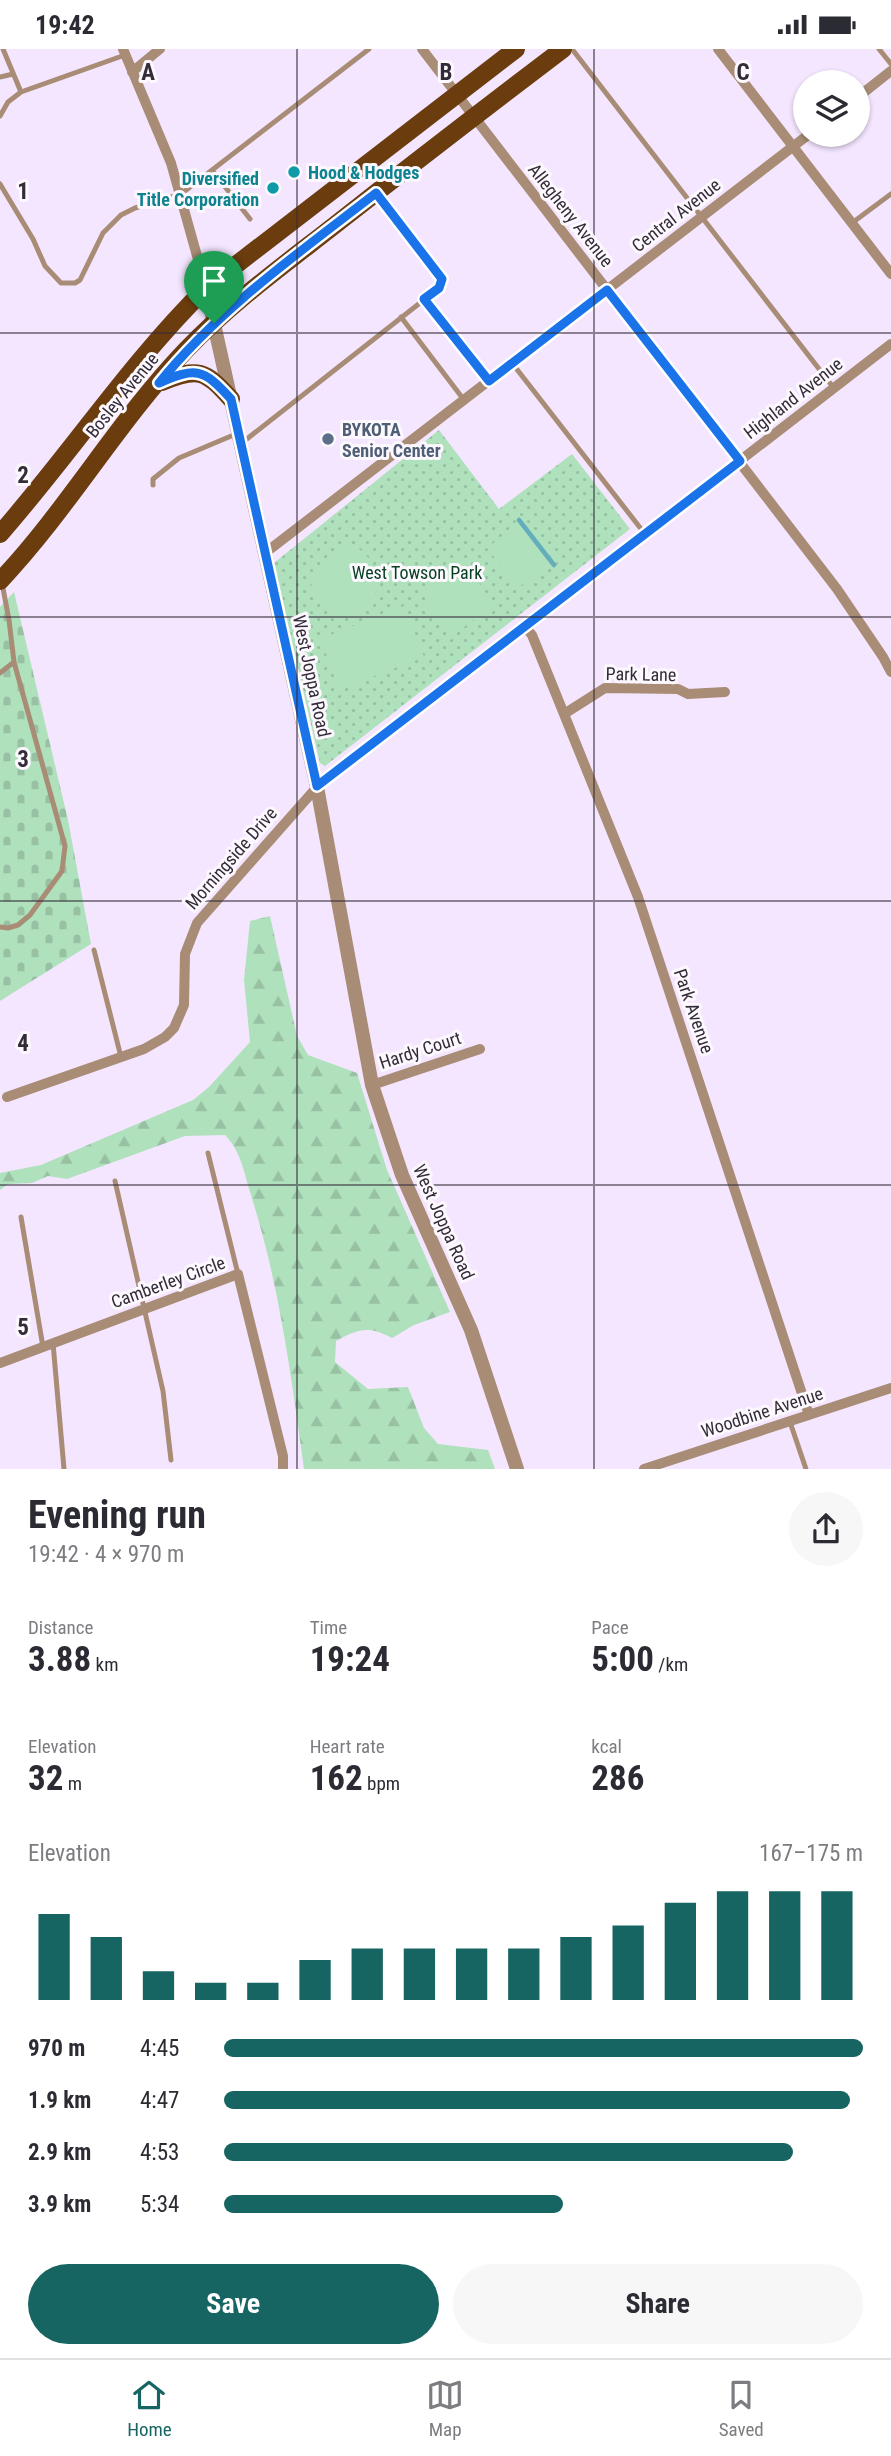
<!DOCTYPE html>
<meta charset="utf-8">
<style>
:root{--surface:#fff;--page:#f7f7f7;--text:#2b2b33;--muted:#7c7c81;--line:#e1e1e2;--accent:#176562}
body{margin:0;font-family:"Roboto Condensed",sans-serif;background:var(--page);color:var(--text);height:100vh;display:flex;flex-direction:column;font-size:26px;white-space:nowrap}
*{box-sizing:border-box;margin:0}
p{font-size:23px;color:var(--muted)}
.icon{flex:none;width:38px;height:38px;fill:none;stroke:currentColor;stroke-width:2;stroke-linecap:round;stroke-linejoin:round}
.map{position:relative;height:1420px;overflow:hidden}
.details{display:flex;flex-direction:column;background:var(--surface);flex:1}
.details>*{flex:none}
.fabs{position:absolute;left:793px;top:21px;display:grid;gap:14px}
.fabs a{display:grid;place-items:center;width:77px;height:77px;border-radius:50%;background:var(--surface);box-shadow:0 2px 5px #0004;font-size:35px}
.pin{position:absolute;display:grid;place-items:center;width:60px;height:60px;color:#fff;margin:-72px -30px;border-radius:50% 50% 50% 0;rotate:-45deg;box-shadow:0 0 7px #0007}
.pin .icon{rotate:45deg}
.round{display:grid;place-items:center;flex:none;width:74px;height:74px;border-radius:37px;background:var(--page)}
.headline{display:flex;align-items:center;justify-content:space-between;height:119px;padding:0 28px}
h1{font-size:38px;font-weight:700;line-height:52px}
.stats{display:grid;grid-template-columns:repeat(3,1fr);gap:10px;height:119px;padding:7px 28px}
.stats div{display:grid;align-content:center}
.stats b{font-size:35px;font-weight:700}
.stats small{font-size:19px;font-weight:400}
.stats p{font-size:19px}
.chart{height:196px;padding:14px 28px}
.chart p{display:flex;justify-content:space-between}
.chart svg{width:100%;height:126px;margin-top:7px;stroke:var(--accent);stroke-width:6}
.button{display:flex;gap:14px;margin-top:auto;padding:14px 28px}
.button a{flex:1;height:80px;border-radius:42px;background:var(--accent);color:#fff;font-size:28px;font-weight:700;line-height:80px;text-align:center}
.button a+a{background:var(--page);color:var(--text)}
ul{padding:0 28px;list-style:none;font-size:23px}
li{display:grid;grid-template-columns:112px 84px 1fr;align-items:center;height:52px}
li i{height:18px;border-radius:9px;background:var(--accent)}
.status{display:flex;justify-content:space-between;align-items:center;height:49px;padding:0 35px;background:var(--surface);direction:ltr}
.status svg{height:19px;fill:currentColor}
.dock{display:flex;justify-content:space-around;align-items:center;height:98px;border-top:2px solid var(--line);background:var(--surface);font-size:19px;color:var(--muted)}
.dock a{display:grid;justify-items:center;gap:4px}
.dock .active{color:var(--accent)}
.map>svg:first-child{display:block}
</style>
<div class="status"><b>19:42</b><svg viewBox="0 0 49 12"><path d="M0 12V9h3v3zM5 12V6h3v6zM10 12V3h3v9zM15 12V0h3v12zM26 1h20v11H26zM47 4h2v5h-2z"/></svg></div>
<div class="map">
<svg width="891" height="1420" viewBox="0 0 891 1420">
<defs>
<pattern id="forest-firs" width="22" height="20" patternUnits="userSpaceOnUse" patternTransform="scale(1.75)"><rect width="22" height="20" fill="#afe1bc"/><path d="M5 1l3.5 6h-7zM16 11l3.5 6h-7z" fill="#97c1a2"/></pattern>
<pattern id="cemetery-stones" width="16" height="16" patternUnits="userSpaceOnUse" patternTransform="scale(1.75)"><rect width="16" height="16" fill="#afe1bc"/><path d="M2 7V4a2 2 0 0 1 4 0v3zM10 15v-3a2 2 0 0 1 4 0v3z" fill="#97c1a2"/></pattern>
<pattern id="park-dots" width="8" height="8" patternUnits="userSpaceOnUse" patternTransform="scale(1.75)"><rect width="8" height="8" fill="#afe1bc"/><path d="M2 2h.1M6 6h.1" fill="none" stroke="#97c1a2" stroke-width="1.8" stroke-linecap="round"/></pattern>
</defs>
<rect width="100%" height="100%" fill="#f5e6ff"/>
<path fill="url(#forest-firs)" d="M270,867L297,987L308,1006L357,1024L387,1121L450,1263L414,1276L392,1289C369,1277 360,1279 336,1292L335,1313L368,1340L408,1338L424,1379L438,1395L488,1401L495,1420H304C291,1326 279,1233 250,1143C244,1122 240,1101 225,1086L185,1087L67,1130L48,1127L32,1134L8,1135L0,1141V1124L41,1116L193,1051L209,1038L250,993L244,931L250,872Z"/>
<path fill="url(#cemetery-stones)" d="M14,543L68,771L91,895L0,952V558Z"/>
<path fill="url(#park-dots)" d="M439,381L499,460L572,405L630,480L325,717L320,714L274,514Z"/>
<path fill="#afe1bc" d="M519,474L550,514L518,539L487,499Z
M347,494C352,497 361,500 365,505C393,538 369,564 335,572L307,529Z
M464,511L494,556L453,586C424,565 420,560 430,525L448,514Z
M404,557L424,608L340,640L320,590Z"/>
<g fill="none" stroke-linecap="round" stroke-linejoin="round">
<path stroke="#64aebc" stroke-width="4.5" d="M519,471L554,516"/>
<path stroke="#a88c76" stroke-width="5" d="M3,0L21,43
M572,0L833,338
M879,0L891,15
M0,28L13,25
M0,67L8,53L21,43L125,6
M212,121L250,170
M0,135L33,190L45,217L61,234H75L80,231L103,184L121,166L135,159L181,145L369,0
M852,174L891,145
M424,250L489,332
M401,268L464,351
M512,314L645,485
M243,393L439,239L442,231L438,223L378,147
M153,436V430L179,409L236,385
M0,624L14,613
M0,878L8,879L18,876L30,866L62,822L65,797L14,613L9,571L2,534
M94,901L121,1008
M208,1104L238,1225
M115,1132L163,1342L171,1411
M21,1168L43,1298
M53,1294L64,1420
M790,1373L806,1420"/>
<path stroke="#a88c76" stroke-width="10" d="M123,0L171,114L206,239
M422,0L837,540L883,608L891,623
M718,0L891,225
M132,23L160,0
M858,48L891,22
M265,504L808,86
M525,578L532,586L638,848L809,1366
M564,665L605,639L678,640L688,645L725,643
M372,1036L480,1000
M7,1048L144,1000L165,988L174,979L184,956L185,905L197,874L317,738L891,295
M0,1314L238,1225L283,1407V1420
M644,1420L891,1339"/>
<path stroke="#a88c76" stroke-width="14" d="M206,239L317,738L372,1036L402,1126L471,1281L517,1420"/>
<path stroke="#6b3d0e" stroke-width="18" d="M162,333C198,318 205,321 231,350
M0,485C71,404 130,314 206,239L516,0
M0,532C68,460 118,372 186,301C233,252 288,213 340,172C414,114 488,57 563,0"/>
</g>
<g fill="none" stroke-linecap="round" stroke-linejoin="round">
<g stroke="#fff" stroke-width="14">
<path id="route" d="M376,144L442,230L439,239L424,250L489,332L607,241L740,412L317,737L231,350C203,319 196,318 159,334C220,259 300,203 376,144Z"/>
</g>
<use href="#route" stroke="#1a73e8" stroke-width="9"/>
</g>
<path fill="none" stroke="#332c38" stroke-width="2" stroke-opacity="0.55" d="M297,0V1420M594,0V1420M0,284H891M0,568H891M0,852H891M0,1136H891"/>
<g fill="#0f9aa8" stroke="#fcf8fe" stroke-width="2.5">
<circle cx="294" cy="123" r="7"/>
<circle cx="273" cy="139" r="7"/>
</g>
<circle fill="#5c6f8a" stroke="#fcf8fe" stroke-width="2.5" cx="328" cy="390" r="7"/>
<g text-anchor="middle" dominant-baseline="central" stroke-width="6" stroke-linejoin="round" paint-order="stroke">
<g font-size="18" font-weight="bold" fill="#0d838f" stroke="#fcf8fe" text-anchor="start">
<text x="308" y="123">Hood &amp; Hodges</text>
<text x="259" y="129" text-anchor="end">Diversified<tspan x="259" dy="21">Title Corporation</tspan></text>
</g>
<g font-size="18" fill="#332c38" stroke="#fcf8fe">
<text transform="translate(571 166) rotate(52)">Allegheny Avenue</text>
<text transform="translate(676 166) rotate(-38)">Central Avenue</text>
<text transform="translate(122 346) rotate(-51)">Bosley Avenue</text>
<text transform="translate(793 349) rotate(-38)">Highland Avenue</text>
<text transform="translate(641 625) rotate(1)">Park Lane</text>
<text transform="translate(312 627) rotate(78)">West Joppa Road</text>
<text transform="translate(231 809) rotate(-49)">Morningside Drive</text>
<text transform="translate(694 962) rotate(71)">Park Avenue</text>
<text transform="translate(420 1001) rotate(-18)">Hardy Court</text>
<text transform="translate(444 1173) rotate(66)">West Joppa Road</text>
<text transform="translate(168 1233) rotate(-20)">Camberley Circle</text>
<text transform="translate(762 1363) rotate(-18)">Woodbine Avenue</text>
</g>
<g font-size="18" font-weight="bold" fill="#4e5e75" stroke="#fcf8fe" text-anchor="start">
<text x="342" y="380">BYKOTA<tspan x="342" dy="21">Senior Center</tspan></text>
</g>
<g font-size="18" fill="#063f1f" stroke="#fcf8fe">
<text x="417" y="523">West Towson Park</text>
</g>
</g>
<g font-size="23" text-anchor="middle" font-weight="bold" fill="#332c38" stroke="#fcf8fe" stroke-width="6" stroke-linejoin="round" paint-order="stroke">
<text x="148" y="31">A</text>
<text x="446" y="31">B</text>
<text x="743" y="31">C</text>
<text x="23" y="150">1</text>
<text x="23" y="434">2</text>
<text x="23" y="718">3</text>
<text x="23" y="1002">4</text>
<text x="23" y="1286">5</text>
</g>
</svg>
<div class="fabs">
<a><svg class="icon" aria-label="layers" viewBox="0 0 24 24"><path d="M12 4l9 5-9 5-9-5zM3 14l9 5 9-5"/></svg></a>
</div>
<div class="pin" style="left:214px;top:274px;background:#1e9e55"><svg class="icon" aria-label="arrive" viewBox="0 0 24 24"><path d="M6 21V4h12l-3 4 3 4H6"/></svg></div>
</div>
<section class="details">
<div class="headline"><div><h1>Evening run</h1><p>19:42 · 4 × 970 m</p></div><a class="round"><svg class="icon" aria-label="share" viewBox="0 0 24 24"><path d="M12 15V3M7 8l5-5 5 5M5 13v7h14v-7"/></svg></a></div>
<div class="stats">
<div><p>Distance</p><b>3.88<small> km</small></b></div>
<div><p>Time</p><b>19:24</b></div>
<div><p>Pace</p><b>5:00<small> /km</small></b></div>
</div>
<div class="stats">
<div><p>Elevation</p><b>32<small> m</small></b></div>
<div><p>Heart rate</p><b>162<small> bpm</small></b></div>
<div><p>kcal</p><b>286</b></div>
</div>
<div class="chart"><p><span>Elevation</span>167–175 m</p>
<svg viewBox="0 0 160 44" preserveAspectRatio="none"><path d="M5 44V14M15 44V22M25 44V34M35 44V38M45 44V38M55 44V30M65 44V26M75 44V26M85 44V26M95 44V26M105 44V22M115 44V18M125 44V10M135 44V6M145 44V6M155 44V6"/></svg>
</div>
<ul>
<li><b>970 m</b>4:45<i style="width:100%"></i></li>
<li><b>1.9 km</b>4:47<i style="width:98%"></i></li>
<li><b>2.9 km</b>4:53<i style="width:89%"></i></li>
<li><b>3.9 km</b>5:34<i style="width:53%"></i></li>
</ul>
<div class="button"><a>Save</a><a>Share</a></div>
</section>
<nav class="dock">
<a class="active"><svg class="icon" aria-label="home" viewBox="0 0 24 24"><path d="M3 11l9-7 9 7M6 9v11h12V9"/></svg>Home</a>
<a><svg class="icon" aria-label="map" viewBox="0 0 24 24"><path d="M3 6l6-2 6 2 6-2v14l-6 2-6-2-6 2zM9 4v14M15 6v14"/></svg>Map</a>
<a><svg class="icon" aria-label="saved" viewBox="0 0 24 24"><path d="M7 4h10v16l-5-4-5 4z"/></svg>Saved</a>
</nav>
